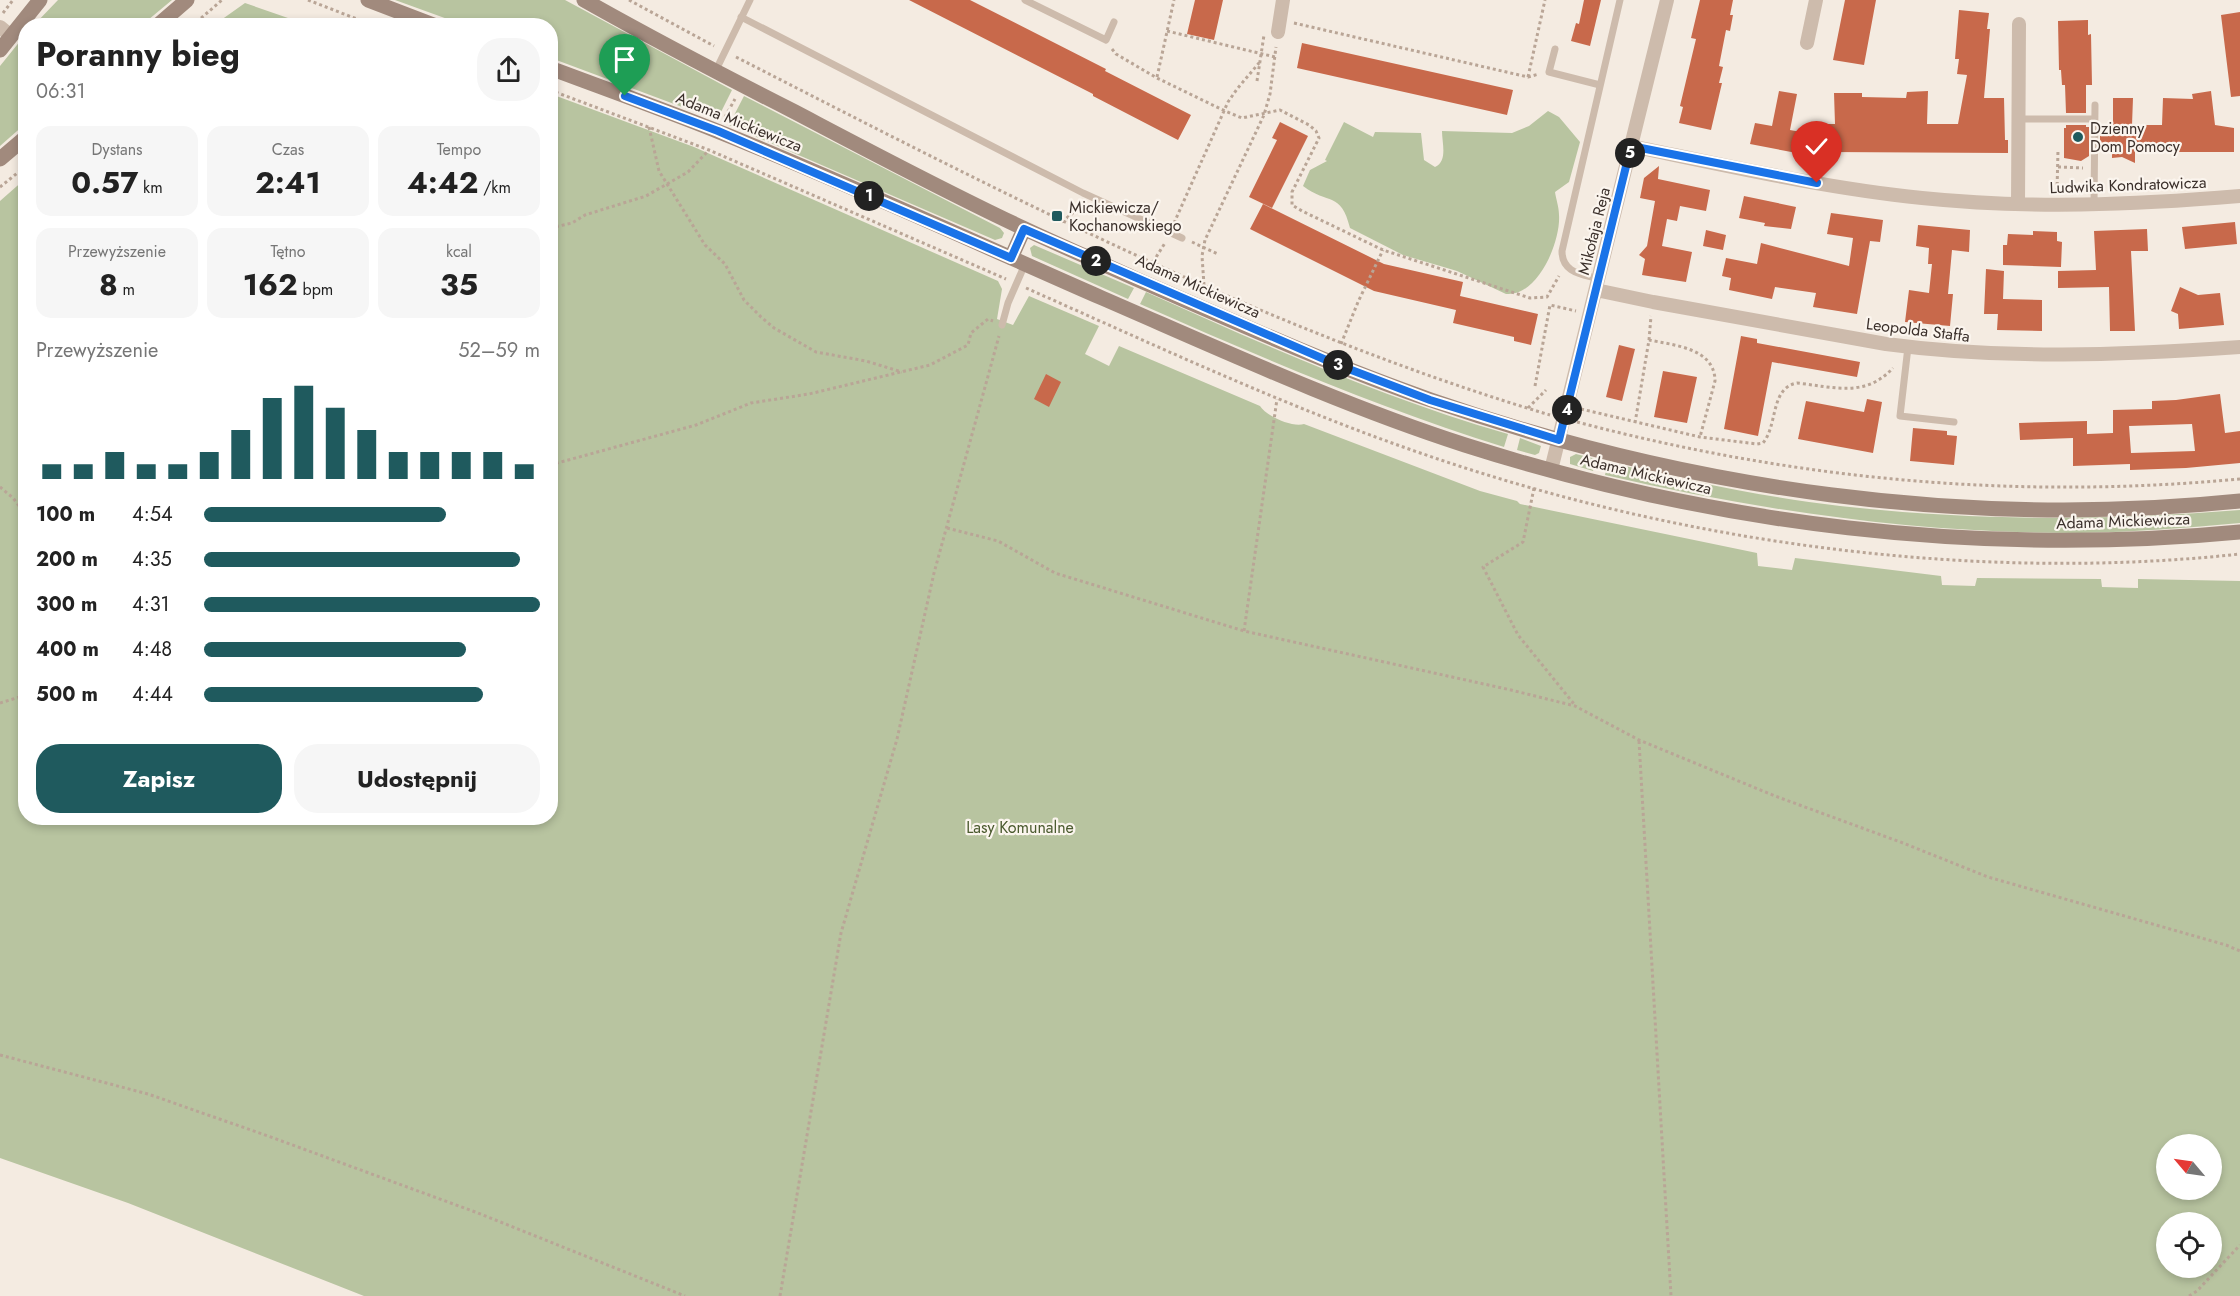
<!DOCTYPE html>
<html lang="pl">
<meta charset="utf-8">
<style>
:root{--surface:#fff;--page:#f6f6f6;--text:#222;--muted:#767676;--accent:#1f5a5e}
body{margin:0;font-family:Jost,sans-serif;background:var(--page);color:var(--text);height:100vh;display:flex;flex-direction:column;font-size:22px;white-space:nowrap}
*{box-sizing:border-box;margin:0}
p{font-size:20px;color:var(--muted)}
.icon{flex:none;width:33px;height:33px;fill:none;stroke:currentColor;stroke-width:2;stroke-linecap:round;stroke-linejoin:round}
.map{position:relative;flex:1;overflow:hidden}
.panel{position:absolute;left:18px;top:18px;width:540px;height:807px;display:flex;flex-direction:column;background:var(--surface);border-radius:24px;box-shadow:0 3px 9px #0003}
.panel>*{flex:none}
.needle{width:39px;rotate:299deg}
.controls{position:absolute;left:2156px;top:1134px;display:grid;gap:12px}
.controls a{display:grid;place-items:center;width:66px;height:66px;border-radius:50%;background:var(--surface);box-shadow:0 3px 9px #0003;font-size:30px}
.pin{position:absolute;display:grid;place-items:center;width:51px;height:51px;color:#fff;margin:-62px -26px;border-radius:50% 50% 50% 0;rotate:-45deg;box-shadow:0 0 6px #0007}
.pin .icon{rotate:45deg}
.km{position:absolute;width:30px;height:30px;margin:-15px;border-radius:50%;background:#222;color:#fff;font-size:16px;line-height:30px;text-align:center}
.round{display:grid;place-items:center;flex:none;width:63px;height:63px;border-radius:24px;background:var(--page)}
.overview{display:flex;align-items:center;justify-content:space-between;height:102px;padding:0 18px}
h1{font-size:33px;font-weight:700;line-height:45px}
.metrics{display:grid;grid-template-columns:repeat(3,1fr);gap:9px;height:102px;padding:6px 18px}
.metrics div{display:grid;align-content:center;border-radius:15px;background:var(--page);text-align:center}
.metrics b{font-size:30px;font-weight:700}
.metrics small{font-size:16px;font-weight:400}
.metrics p{font-size:16px}
.chart{height:168px;padding:12px 18px}
.chart p{display:flex;justify-content:space-between}
.chart svg{width:100%;height:108px;margin-top:6px;stroke:var(--accent);stroke-width:6}
.primary-button{display:flex;gap:12px;margin-top:auto;padding:12px 18px}
.primary-button a{flex:1;height:69px;border-radius:24px;background:var(--accent);color:#fff;font-size:24px;font-weight:700;line-height:69px;text-align:center}
.primary-button a+a{background:var(--page);color:var(--text)}
ul{padding:0 18px;list-style:none;font-size:20px}
li{display:grid;grid-template-columns:96px 72px 1fr;align-items:center;height:45px}
li i{height:15px;border-radius:8px;background:var(--accent)}
.map>svg:first-child{display:block}
</style>
<div class="map">
<svg width="2240" height="1296" viewBox="0 0 2240 1296">
<rect width="100%" height="100%" fill="#f4ebe1"/>
<path fill="#b8c4a0" fill-rule="evenodd" d="M58,0H172L142,25H34Z
M395,0H565L732,90L717,120L551,58L550,26L464,25Z
M245,3L288,18L323,25H214Z
M25,35V124L0,146V66Z
M551,94L694,147L998,281L1002,289L997,319L1013,325L1029,296L1099,326L1085,354L1109,366L1119,346L1260,406C1266,416 1293,428 1304,424L1480,491L1517,501L1520,504L1757,553L1758,566L1792,570L1795,558L1941,576L1942,585L1975,586L1977,578L2101,579L2102,587L2138,588V579L2240,581V1296H364L128,1203L0,1158V201L25,179L26,818H550ZM2166,1144H2211V1190H2166ZM2166,1222H2211V1268H2166Z
M744,96L1000,228L1004,233L1002,238L995,240L729,125Z
M1548,111L1559,117L1580,142L1569,182L1555,192C1556,199 1559,207 1559,215C1561,241 1538,297 1506,294L1457,271L1403,255L1350,228C1341,191 1328,205 1303,186L1310,170L1327,161L1325,160L1344,122L1373,137L1375,132L1421,133L1424,160L1435,167C1448,161 1442,143 1442,131L1512,133L1529,126Z
M1034,245L1134,288L1128,299L1032,256L1030,248Z
M1146,292C1264,345 1383,398 1508,434L1504,447C1379,408 1260,357 1140,304Z
M1520,438L1541,446L1539,453L1535,455L1517,450Z
M1576,454L1596,459L1593,471L1570,464V457Z
M1608,462C1685,480 1762,497 1840,506C1974,521 2107,521 2240,510V523C2187,528 2134,532 2081,533C1920,534 1761,511 1605,475Z"/>
<path fill="#c8694b" fill-rule="evenodd" d="M909,0H970L1106,69L1105,71L1191,115L1178,140L1093,96V94Z
M1195,0H1223L1214,40L1187,34Z
M1584,0H1601L1590,46L1571,41L1576,23L1579,24Z
M1700,0H1733L1730,15H1733L1730,31L1726,30L1719,66L1723,67L1719,83H1722L1711,130L1679,123L1683,107L1680,106L1696,39L1691,38Z
M1845,0H1876L1864,65L1833,60Z
M1959,10L1989,13L1987,29H1990L1984,98H2004L2005,140H2008V153L1828,152V124H1835L1834,93H1862V97L1906,98L1907,92L1928,91L1927,124H1958L1967,75L1957,74L1959,59H1955Z
M2240,12V96L2231,97L2221,15Z
M2088,20V35L2091,34L2092,85H2086V113H2066L2065,85H2062L2061,70H2059L2058,21Z
M1302,43L1513,90L1507,115L1297,68Z
M1779,91L1797,94L1790,130L1806,133L1802,154L1750,144L1755,123L1772,126Z
M2211,91L2215,125L2234,128V152H2135V163L2122,157L2112,158V144L2100,150V127H2113V98H2133L2132,125H2162L2163,98L2193,99L2192,94Z
M1280,122L1308,136L1272,208L1249,197L1277,140L1272,138Z
M2066,125H2086V127H2089V156L2081,161L2064,158V128H2066Z
M1659,166L1658,179L1710,190L1706,211L1680,206L1677,221L1667,219L1662,246L1692,252L1686,282L1642,275L1645,259L1639,255L1647,246L1655,201L1640,198L1644,178Z
M1744,196L1796,207L1791,229L1764,226L1765,223L1739,218Z
M1263,204L1384,264L1463,282L1460,296L1538,314L1531,345L1514,341V337L1453,323L1456,310L1374,291L1250,229Z
M1831,213L1883,220L1880,242L1870,241L1857,314L1813,307L1816,293L1775,287L1772,299L1729,290L1731,278L1722,276L1726,258L1757,264L1761,243L1849,266L1853,238L1827,234Z
M2235,222L2237,244L2185,249L2182,227Z
M1918,225L1970,230L1969,252L1952,250L1948,294H1953L1950,326L1905,322L1909,290L1929,293L1932,264H1928L1929,248L1916,246Z
M2147,229L2148,251H2131L2135,331H2110L2109,287L2058,288V271L2096,270L2094,231Z
M1706,230L1726,235L1723,250L1703,246Z
M2033,231L2057,232V241L2062,242L2061,267L2003,265V245H2007L2008,234L2033,235Z
M1986,269L2004,271L2003,299L2042,300V331L1997,330L1998,314H1984Z
M2180,287L2198,295L2220,293L2224,325L2179,329L2178,314L2171,311Z
M1741,336L1757,339V343L1860,362L1857,377L1772,362L1758,436L1724,429Z
M1619,345L1635,349L1622,401L1606,397Z
M1663,371L1697,377L1687,423L1654,417Z
M1046,374L1061,382L1049,407L1034,399Z
M2220,394L2225,433L2240,431V463L2186,468L2130,470V464L2073,466V438L2020,440L2019,423L2087,421V434L2113,433V410L2152,409V401L2176,400ZM2192,424L2195,451L2131,453L2129,426Z
M1867,399L1882,402L1873,453L1798,439L1806,401L1864,412Z
M1913,428L1947,431V435L1957,436L1954,465L1910,461Z"/>
<g fill="none" stroke-linecap="round" stroke-linejoin="round">
<path stroke="#b9a596" stroke-width="3" stroke-dasharray="3 3" stroke-linecap="butt" d="M308,0L375,26
M629,0L714,46
M3,13L13,0
M1294,23L1528,77L1539,74
M192,26L222,0
M1167,31L1275,57
M1112,49L1116,54L1157,78L1225,111L1242,118L1280,110L1309,125L1316,131L1319,138L1292,192V205L1302,211L1383,250L1530,298L1547,297L1559,276
M736,57C1000,192 1265,330 1550,415
M1157,77L1174,0
M1528,77L1545,0
M1257,81L1264,35
M550,90L709,150L1006,279
M725,117L735,99
M649,127L659,171L705,245L725,264L744,300L761,317L774,328L816,352L866,361L902,372
M2058,167L2083,168
M0,187L26,166
M2057,191L2058,150
M1062,222L1081,206
M1174,223L1228,102L1237,89L1259,63
M550,228L572,223L585,215L646,196L688,172L709,150
M1192,242L1218,254
M1153,262L1165,243
M1204,285L1202,256L1205,240L1264,115L1270,94L1276,47
M1026,288C1159,347 1291,409 1429,456C1683,543 1972,583 2240,554
M1649,340L1651,316
M1341,344L1358,302L1383,250
M1535,386L1550,305L1576,311
M1528,408L1546,390
M1581,409L1700,437L1757,444L1763,443C1778,425 1770,388 1797,383C1834,387 1865,398 1893,368
M1577,422C1797,480 2013,500 2240,479
M1635,423L1649,340C1673,345 1715,348 1715,381L1700,437
M550,465L696,425L751,403L809,394L930,365L968,345L971,333L988,319L993,321
M0,487L13,498L26,515
M1534,488L1523,542L1483,567L1518,635L1574,704
M947,528L998,541L1055,573L1244,631L1511,690L1575,706L1639,740L1775,796L1903,843L1988,877L2226,945L2240,951
M1244,631L1277,399
M0,703L26,695
M1639,741L1671,1296
M0,1055L148,1094L268,1136L478,1213L685,1296
M780,1296L841,933L897,739L934,573L999,336
M2189,1296L2197,1291L2240,1245"/>
<path stroke="#cdbbac" stroke-width="7" d="M1025,0L1106,40L1114,22
M741,17L1083,193L1182,238
M1555,49L1549,72L1600,85
M716,70L750,0
M2018,119H2094
M2094,205L2095,105
M1599,279C1582,274 1562,273 1562,251L1620,0
M1002,325L1008,303L1025,264
M1908,347L1900,416L1954,422"/>
<path stroke="#cdbbac" stroke-width="14" d="M0,27L11,36
M1278,32L1283,0
M1807,43L1816,0
M1631,146C1728,166 1824,188 1922,198C2028,209 2134,205 2240,196
M2018,204L2019,24
M1596,290L1653,302L1886,344C2004,360 2122,355 2240,347
M1551,470L1667,0"/>
<path stroke="#a18a7d" stroke-width="15" d="M368,0L436,26
M584,0C653,39 724,76 795,112C871,152 946,192 1023,228C1061,246 1099,262 1136,279C1233,321 1330,365 1431,400C1690,490 1967,529 2240,501
M157,26L187,0
M0,50L40,0
M550,68C606,89 662,109 717,131C847,183 974,242 1102,298C1222,350 1341,405 1465,445C1716,525 1978,557 2240,532
M0,159L26,137
M1011,258L1024,229"/>
</g>
<g fill="none" stroke-linecap="round" stroke-linejoin="round">
<g stroke="#fff" stroke-width="12">
<path id="route" d="M625,96L718,131L1011,258L1024,229L1333,363L1430,400L1559,440L1631,146L1817,183"/>
</g>
<use href="#route" stroke="#1a73e8" stroke-width="8"/>
</g>
<g fill="#1f5a5e" stroke="#fbf5ee" stroke-width="2">
<circle cx="2078" cy="137" r="6"/>
<rect x="1051" y="210" width="12" height="12" rx="3"/>
</g>
<g text-anchor="middle" dominant-baseline="central" stroke-width="4.5" stroke-linejoin="round" paint-order="stroke">
<g font-size="16" fill="#3b302b" stroke="#fbf5ee">
<text transform="translate(739 122) rotate(22)">Adama Mickiewicza</text>
<text transform="translate(2128 185) rotate(-2)">Ludwika Kondratowicza</text>
<text transform="translate(1594 231) rotate(-76)">Mikołaja Reja</text>
<text transform="translate(1198 286) rotate(24)">Adama Mickiewicza</text>
<text transform="translate(1918 330) rotate(7)">Leopolda Staffa</text>
<text transform="translate(1646 474) rotate(13)">Adama Mickiewicza</text>
<text transform="translate(2123 521) rotate(-2)">Adama Mickiewicza</text>
</g>
<g font-size="16" fill="#3b302b" stroke="#fbf5ee" text-anchor="start">
<text x="2090" y="128">Dzienny<tspan x="2090" dy="18">Dom Pomocy</tspan></text>
<text x="1069" y="207">Mickiewicza/<tspan x="1069" dy="18">Kochanowskiego</tspan></text>
</g>
<g font-size="16" fill="#4a5a2e" stroke="#fbf5ee">
<text x="1020" y="827">Lasy Komunalne</text>
</g>
</g>
</svg>
<div class="controls">
<a><svg class="needle" viewBox="-14 -14 28 28"><path d="M0-13l5 13h-10z" fill="#e53935"/><path d="M0 13l5-13h-10z" fill="#767676"/></svg></a>
<a><svg class="icon" aria-label="locate" viewBox="0 0 24 24"><circle cx="12" cy="12" r="6"/><path d="M12 2v4M12 18v4M2 12h4M18 12h4"/></svg></a>
</div>
<div class="pin" style="left:625px;top:96px;background:#1e9e55"><svg class="icon" aria-label="arrive" viewBox="0 0 24 24"><path d="M6 21V4h12l-3 4 3 4H6"/></svg></div>
<div class="pin" style="left:1817px;top:183px;background:#d93025"><svg class="icon" aria-label="check" viewBox="0 0 24 24"><path d="M5 12l5 5 9-10"/></svg></div>
<b class="km" style="left:869px;top:196px">1</b>
<b class="km" style="left:1096px;top:261px">2</b>
<b class="km" style="left:1338px;top:365px">3</b>
<b class="km" style="left:1567px;top:410px">4</b>
<b class="km" style="left:1630px;top:153px">5</b>
<section class="panel">
<div class="overview"><div><h1>Poranny bieg</h1><p>06:31</p></div><a class="round"><svg class="icon" aria-label="share" viewBox="0 0 24 24"><path d="M12 15V3M7 8l5-5 5 5M5 13v7h14v-7"/></svg></a></div>
<div class="metrics">
<div><p>Dystans</p><b>0.57<small> km</small></b></div>
<div><p>Czas</p><b>2:41</b></div>
<div><p>Tempo</p><b>4:42<small> /km</small></b></div>
</div>
<div class="metrics">
<div><p>Przewyższenie</p><b>8<small> m</small></b></div>
<div><p>Tętno</p><b>162<small> bpm</small></b></div>
<div><p>kcal</p><b>35</b></div>
</div>
<div class="chart"><p><span>Przewyższenie</span>52–59 m</p>
<svg viewBox="0 0 160 44" preserveAspectRatio="none"><path d="M5 44V38M15 44V38M25 44V33M35 44V38M45 44V38M55 44V33M65 44V24M75 44V11M85 44V6M95 44V15M105 44V24M115 44V33M125 44V33M135 44V33M145 44V33M155 44V38"/></svg>
</div>
<ul>
<li><b>100 m</b>4:54<i style="width:72%"></i></li>
<li><b>200 m</b>4:35<i style="width:94%"></i></li>
<li><b>300 m</b>4:31<i style="width:100%"></i></li>
<li><b>400 m</b>4:48<i style="width:78%"></i></li>
<li><b>500 m</b>4:44<i style="width:83%"></i></li>
</ul>
<div class="primary-button"><a>Zapisz</a><a>Udostępnij</a></div>
</section>
</div>
